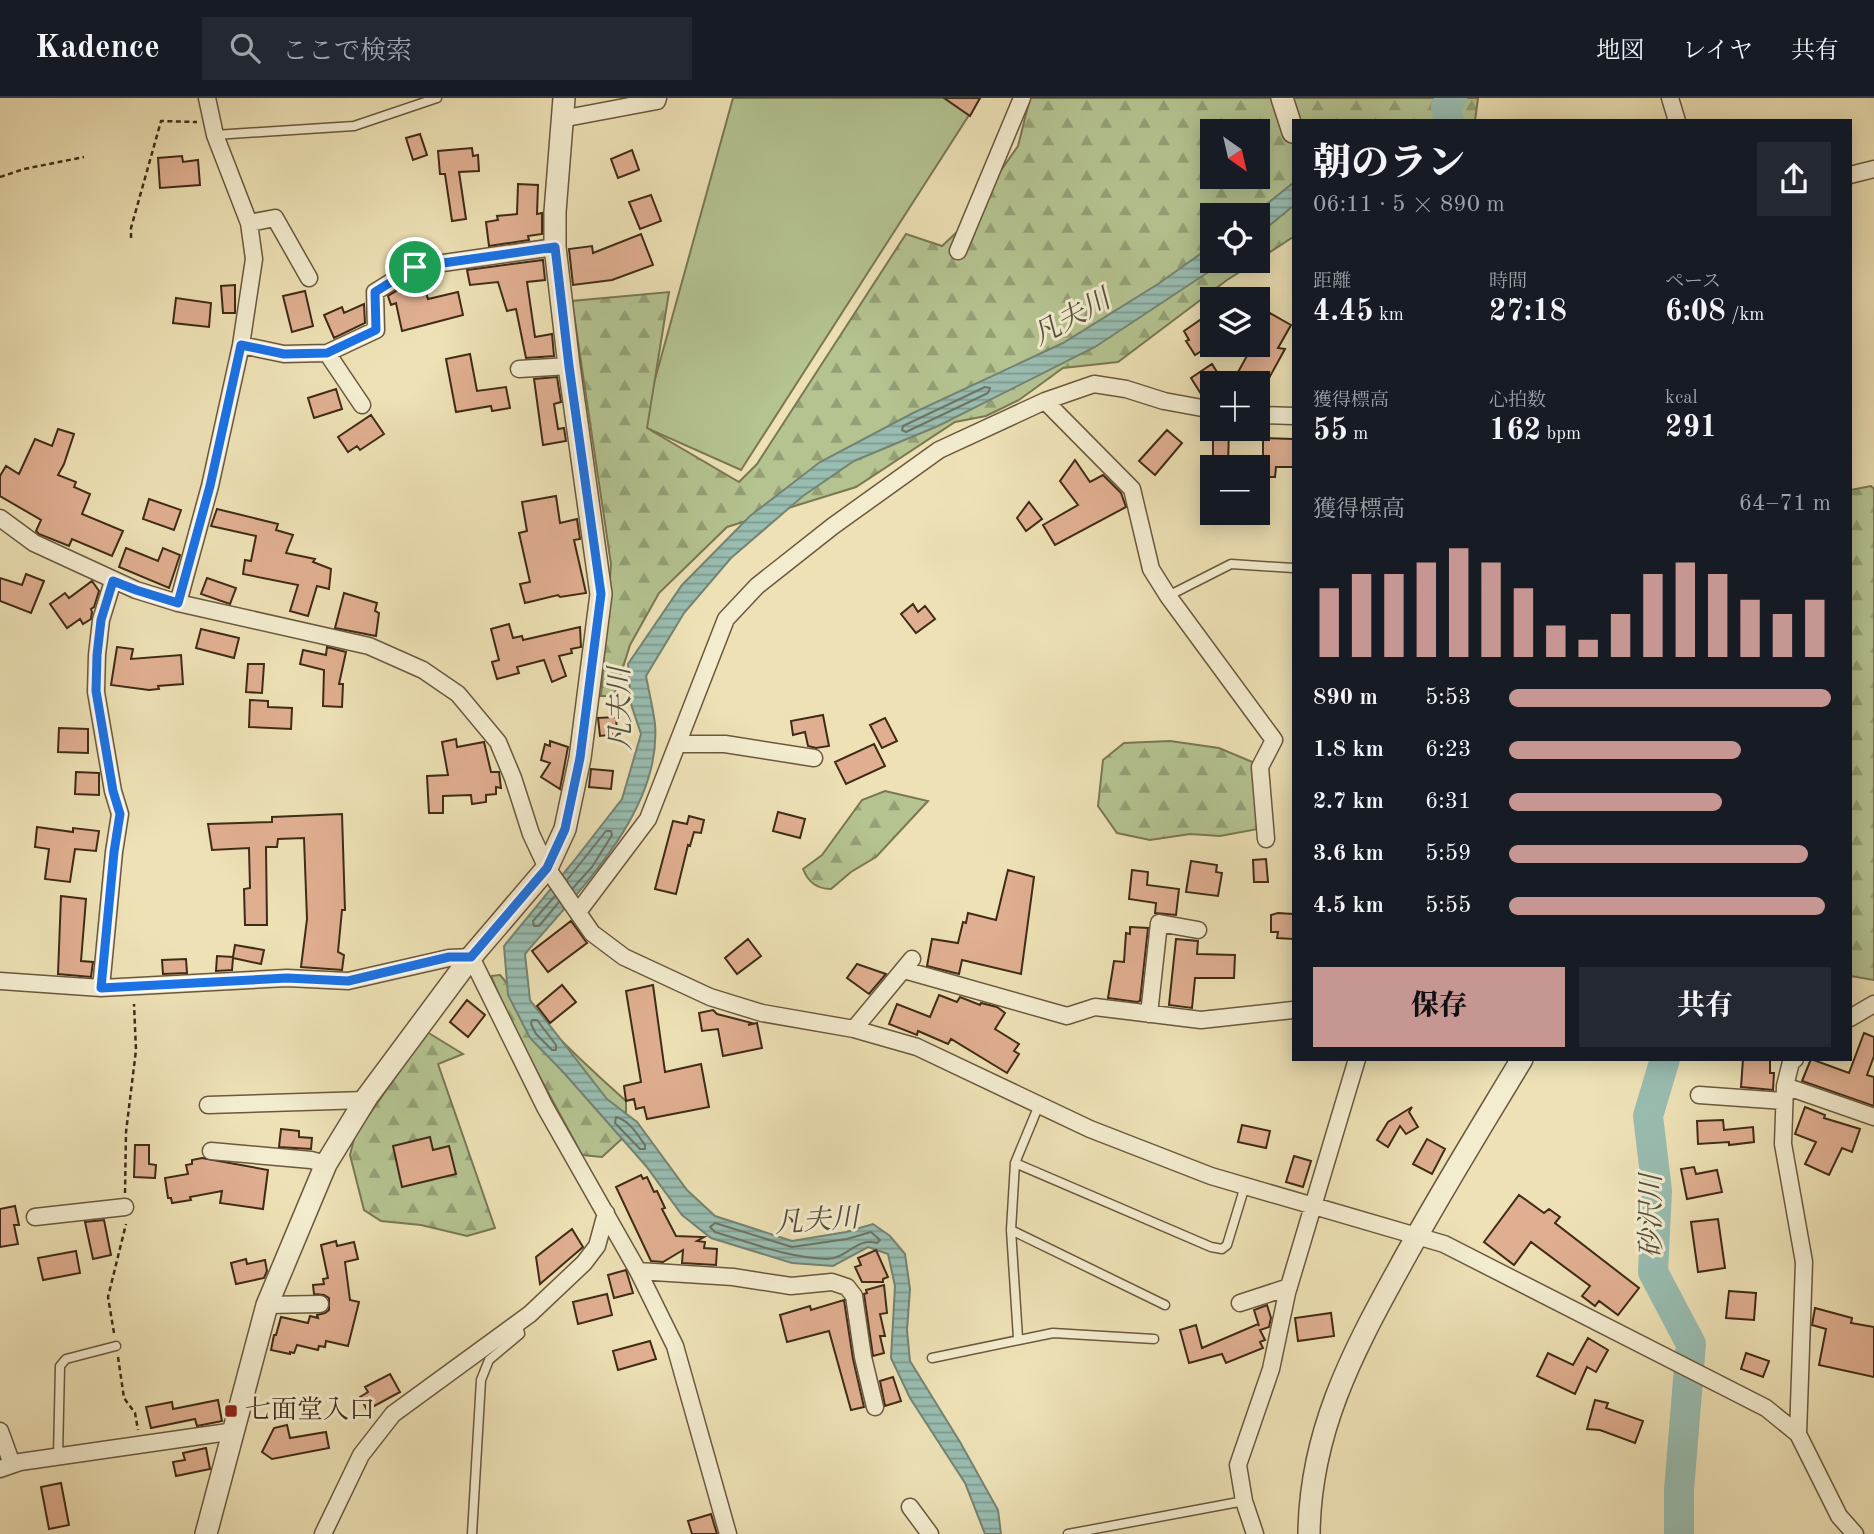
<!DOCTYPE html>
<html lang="ja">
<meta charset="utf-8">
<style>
:root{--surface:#171b24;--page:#242831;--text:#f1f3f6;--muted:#9ea1a6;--line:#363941;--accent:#c59692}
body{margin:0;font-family:"Old Standard TT","Noto Serif JP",serif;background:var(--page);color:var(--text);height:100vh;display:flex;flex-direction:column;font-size:26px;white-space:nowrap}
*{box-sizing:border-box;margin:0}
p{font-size:23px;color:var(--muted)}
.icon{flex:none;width:38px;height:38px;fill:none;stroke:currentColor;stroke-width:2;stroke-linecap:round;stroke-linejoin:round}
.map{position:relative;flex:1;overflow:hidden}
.panel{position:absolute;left:1292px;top:21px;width:560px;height:942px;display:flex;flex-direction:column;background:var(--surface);border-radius:0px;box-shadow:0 4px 18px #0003}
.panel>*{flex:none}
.needle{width:46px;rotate:146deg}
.buttons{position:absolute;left:1200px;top:21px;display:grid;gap:14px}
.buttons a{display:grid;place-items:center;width:70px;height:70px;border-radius:0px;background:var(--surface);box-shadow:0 4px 18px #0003;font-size:35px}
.pin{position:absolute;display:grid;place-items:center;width:60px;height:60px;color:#fff;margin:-30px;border:4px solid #fff;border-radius:50%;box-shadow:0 2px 7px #0007}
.round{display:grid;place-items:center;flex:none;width:74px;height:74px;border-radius:0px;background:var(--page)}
.headline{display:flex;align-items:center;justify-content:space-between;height:119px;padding:0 21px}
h1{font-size:38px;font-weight:800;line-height:52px}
.metrics{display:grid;grid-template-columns:repeat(3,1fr);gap:10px;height:119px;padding:7px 21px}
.metrics div{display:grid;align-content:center}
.metrics b{font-size:30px;font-weight:800}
.metrics small{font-size:19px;font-weight:400}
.metrics p{font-size:19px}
.chart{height:196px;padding:14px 21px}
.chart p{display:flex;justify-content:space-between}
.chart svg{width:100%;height:126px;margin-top:7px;stroke:var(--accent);stroke-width:6}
.cta{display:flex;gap:14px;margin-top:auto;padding:14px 21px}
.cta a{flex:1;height:80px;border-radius:0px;background:var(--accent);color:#111;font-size:28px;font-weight:800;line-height:80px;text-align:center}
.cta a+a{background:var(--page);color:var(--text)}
ul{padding:0 21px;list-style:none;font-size:23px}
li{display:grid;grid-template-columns:112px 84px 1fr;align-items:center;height:52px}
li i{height:18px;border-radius:9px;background:var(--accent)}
header{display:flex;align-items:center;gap:42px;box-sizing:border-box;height:98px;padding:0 35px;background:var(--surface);border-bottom:2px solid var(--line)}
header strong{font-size:33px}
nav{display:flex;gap:38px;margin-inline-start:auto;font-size:24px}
.search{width:490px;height:63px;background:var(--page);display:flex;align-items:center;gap:18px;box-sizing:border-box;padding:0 24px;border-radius:0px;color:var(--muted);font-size:26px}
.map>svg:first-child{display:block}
</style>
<header>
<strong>Kadence</strong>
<div class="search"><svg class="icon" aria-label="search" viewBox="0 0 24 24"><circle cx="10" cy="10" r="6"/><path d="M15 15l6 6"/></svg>ここで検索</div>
<nav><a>地図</a><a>レイヤ</a><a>共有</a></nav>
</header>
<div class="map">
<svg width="1874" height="1436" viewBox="0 0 1874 1436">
<defs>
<pattern id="forest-firs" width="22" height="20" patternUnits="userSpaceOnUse" patternTransform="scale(1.75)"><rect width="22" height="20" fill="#b4c390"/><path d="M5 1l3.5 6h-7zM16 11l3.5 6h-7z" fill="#949f75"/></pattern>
<pattern id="water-rules" width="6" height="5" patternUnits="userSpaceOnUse" patternTransform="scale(1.75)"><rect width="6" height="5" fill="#99bdb1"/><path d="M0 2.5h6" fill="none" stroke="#7e9a8f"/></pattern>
</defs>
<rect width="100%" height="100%" fill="#ede1b5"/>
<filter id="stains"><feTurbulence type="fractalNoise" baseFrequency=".00286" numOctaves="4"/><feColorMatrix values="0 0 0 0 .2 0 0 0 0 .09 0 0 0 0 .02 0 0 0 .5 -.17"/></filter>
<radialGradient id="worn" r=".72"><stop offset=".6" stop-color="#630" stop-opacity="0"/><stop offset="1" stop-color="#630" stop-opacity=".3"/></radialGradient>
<path fill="#b4c390" stroke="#7a7753" stroke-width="2" d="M733,0H980L741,372L642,328Z"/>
<path fill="url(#forest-firs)" stroke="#7a7753" stroke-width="2" fill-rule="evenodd" d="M1030,0H1478L1475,23H1293V139L1258,162V117H1213V163H1257L1227,182L1118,264L1063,270L1019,302L986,318L955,324L856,389L727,429L659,495L630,547L614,598H601L611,466L572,203L669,194L647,330L739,384L757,366L906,136L942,148L959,132L1018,48ZM1213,33H1258V79H1213Z
M1871,388L1874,391V882L1850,878V392Z
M1170,643L1219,650L1257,666L1258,731L1220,738L1190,736L1150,742L1117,735L1098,708L1103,662L1124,645Z
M885,693L928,703L876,759L851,774L831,791C817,791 808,784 803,771L822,757L862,702Z
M500,877C539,923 581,963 626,1003V1037L602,1059L582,1057L510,924L491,878Z
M427,934L463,956L438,966L495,1130L467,1138L421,1127L381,1123L364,1112L350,1057L355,1037Z"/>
<path fill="url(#water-rules)" stroke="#758373" stroke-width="2" d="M1293,85V108L1258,137V117H1253Z
M1213,147V163H1225L1095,249L938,328L854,363L803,398L731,460L684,515L646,578C649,594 653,610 655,626C662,714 577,794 525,856L530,902L607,1001L637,1024L687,1092L715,1118L792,1143L846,1134L873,1126L890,1138L905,1156L910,1191L907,1232L910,1263L960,1344L998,1412L1001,1436H985L965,1385L910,1300L891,1260L895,1188L888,1156L868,1149L833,1168L792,1165L711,1140L682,1117L646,1068L564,975L530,940L508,897L504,848L573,764L622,701L641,636L631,606L628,566L682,487L750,418L820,364L913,315L1063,245L1158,186Z"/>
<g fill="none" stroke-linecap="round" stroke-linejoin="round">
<path stroke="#6c7464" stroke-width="2" d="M985,289L990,290L988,295L906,334L902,332L903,328Z
M567,782L606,733H611L612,737L592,769L573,790
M555,798L533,823L534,828H539L559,804
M532,922H537L556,947V952H552L536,936L531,926Z
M616,1019C630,1023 637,1036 645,1047V1051H640L615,1025Z
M715,1125L792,1149L847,1141L871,1134L880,1142L877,1145C857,1139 846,1161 827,1161C788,1160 752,1145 715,1134L710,1129Z"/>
<path stroke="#99bdb1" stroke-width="30" d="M1449,23L1446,9L1452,0
M1665,961L1648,1018L1657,1093L1653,1174L1691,1246L1679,1392V1436"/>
</g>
<path fill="#e0af91" stroke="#402b16" stroke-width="2" d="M944,0H980L970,18Z
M420,36L427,57L413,62L406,40Z
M472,50L473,58L478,57L479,73L459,74L466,121L452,123L445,76H440L438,53Z
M632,52L639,72L618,80L611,61Z
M182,58L183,64L198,62L200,87L160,90L158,60Z
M518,86L538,87L537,116L542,115V136L528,138L529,142L489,148L486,124L498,122L497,118L517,116Z
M651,97L661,123L640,131L629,104Z
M641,136L653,167L612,182L573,187L569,151L592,148L593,155Z
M543,162L545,182L527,184L535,239L552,236L554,258L526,260L516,211L507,213L498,184L470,187L467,172Z
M419,179H421L428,201L458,194L463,217L402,233L396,205L391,207L388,198Z
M235,187V215H223L221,188Z
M305,193L313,228L292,234L283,198Z
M176,200L211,205L209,229L173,225Z
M364,206L365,225L334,240L324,217L342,209L344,215Z
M1213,213V240L1206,245L1209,248L1195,257L1186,243L1189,242L1184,233Z
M1270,215L1291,227L1278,250L1285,251L1263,291V285H1232L1253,247H1258V236Z
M470,256L477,293L506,289L510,310L492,313L491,308L456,314L446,261Z
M1212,266L1222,282L1213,285V289L1201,296L1191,280Z
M557,279L561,304L554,306L558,331L564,330L566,343L543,347L534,281Z
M336,291L342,311L314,320L308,300Z
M371,317L384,336L360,352L357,348L348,354L338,339Z
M58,331L74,336L64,366L58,377L76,384L74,389L90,396L82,416L123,433L112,458L72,441L69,448L39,436L36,433L41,422L0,398V378L6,368L19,376L35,341L52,348Z
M1213,331H1229L1228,367H1213Z
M1167,332L1182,345L1155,377L1139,363Z
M1263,340L1293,341V369H1276L1275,379H1263Z
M1075,362L1090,384L1103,377L1121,395L1126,409L1055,447L1043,427L1078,407L1060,383Z
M556,398L560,425L577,421L580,441L574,442L586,495L560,499L558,497L525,505L520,486L530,484L519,435L527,433L522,404Z
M149,401L181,412L174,432L143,421Z
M1029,404L1042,421L1026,433L1017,420Z
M217,411L278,426L276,432L293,437L286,455L315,461L313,464L331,471L329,491L317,488L308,518L290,513L298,487L243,476L245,462L251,463L256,438L211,428Z
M126,450L158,463L163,450L180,457L169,490L119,469Z
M26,476L44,483L31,515L0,503V480L22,487Z
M207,480L236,490L230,506L201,496Z
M92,483L99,493L94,509L91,511L92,514L91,521L83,526L80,521L67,530L50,506L65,495L69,500Z
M344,495L377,505L375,513L379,515L376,538L335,530Z
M913,506L918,514L925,508L935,521L916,535L901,516Z
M509,526L513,540L522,538L523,542L580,529L581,549L571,551L572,555L559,558L566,578L552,584L544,562L517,569L519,575L497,581L492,564L499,562L491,531Z
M201,531L239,540L234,560L196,550Z
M117,549L133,551L131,561L181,557L183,586L158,588L159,591L149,592L111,587Z
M327,549L346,554L339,586H343L342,609L323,608L324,572L300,566L303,552L326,557Z
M248,566H264L262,595L246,594Z
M250,602L268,603V609L292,610L291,631L249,629Z
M823,617L829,648L816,650L808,648L805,634L793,637L791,623Z
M616,619L617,636L600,638L598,620Z
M885,620L897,643L882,650L870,627Z
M59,630L88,631V655L58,654Z
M456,641L457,649L484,644L491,674H499L501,690L496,689V696L486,697V704L472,706L471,697L443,698V715H429L427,678L448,677L442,644Z
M550,643L568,649L560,691L541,679L550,665L541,662L545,646L550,648Z
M874,646L885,668L846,686L835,664Z
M591,671L613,673L611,691L589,689Z
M76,674L99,675V697L75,696Z
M778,714L805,721L800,740L773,733Z
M342,716L345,812H342L338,854L344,857L342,872L301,869L307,821L304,740L278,741L277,749H266L267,827H245L244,791L250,790L249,750L212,752L208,726L272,724V719Z
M689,718L704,722L701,735L694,734L690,748L688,747L676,796L655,791L673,723L687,726Z
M37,729L73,734V730L99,733L96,753L75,751L70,784L45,781L49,751L35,749Z
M1266,761L1268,784H1254L1253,762Z
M1191,763L1217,767L1216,774L1222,775L1218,798L1186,794Z
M1008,772L1034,779L1021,876L962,862L959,876L927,868L932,841L958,845L963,824L966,825L968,815L996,822Z
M1132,772L1148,774L1147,787L1179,791L1176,817L1155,815L1156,805L1129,801Z
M61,798L86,801L81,863L93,864L91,879L58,876Z
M1278,815L1293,816V841L1277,840L1278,834H1271V817Z
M571,823L587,845L548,874L532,853Z
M1130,829L1148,830L1140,903L1137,904L1108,900L1114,863L1124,864L1126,835L1130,836Z
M748,841L761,858L737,876L725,860Z
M1176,841L1198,843L1197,856L1235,857L1234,880H1195L1192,910L1169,907Z
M235,847L264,852L261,866L233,860L232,872L216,873L217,858L233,859Z
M186,861L187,875L163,876L162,862Z
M857,866L886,876L869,896L847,880Z
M562,887L576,904L550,925L537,908Z
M653,887L665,974L701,966L709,1009L647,1021L644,1009L636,1011L634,1001L626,1003L624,988L641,984L626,893Z
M939,897L957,904L960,899L980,907L981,905L997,909L1005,915L995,931L1019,946L1014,953L1019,956L1007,975L951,941L948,946L918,933L917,937L889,926L897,906L930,919Z
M467,902L485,917L468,939L450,924Z
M713,912L717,916L752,925L748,927L757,925L762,950L723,958L718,931L702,933L699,915Z
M1864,935L1874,939V958L1867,977L1874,979V1008L1802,983L1811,961L1849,975Z
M1743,961H1770V975H1774L1773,992L1741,989Z
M1412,1009L1409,1014L1418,1029L1406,1036L1400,1028L1388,1049L1377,1042L1388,1024Z
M1805,1009L1825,1017L1824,1020L1860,1031L1852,1054L1842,1050L1829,1077L1805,1066L1816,1044L1795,1036Z
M1723,1022L1724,1032L1753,1029L1754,1044L1729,1047V1044L1698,1046L1697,1023Z
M1242,1027L1270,1033L1266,1050L1238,1044Z
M281,1031L299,1033V1039L312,1040L311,1051L279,1049Z
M430,1039L433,1052L449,1048L456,1076L402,1089L393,1048Z
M1427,1041L1445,1051L1432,1076L1413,1066Z
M135,1047H149V1066L156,1067L155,1080L134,1079Z
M1294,1058L1311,1063L1303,1089L1286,1084Z
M202,1060L268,1072L263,1111L220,1105L222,1093L190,1099L191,1102L172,1105L171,1100H168L165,1080L188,1076L186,1067L192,1066V1062Z
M1694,1069L1696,1076L1717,1072L1722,1094L1687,1101L1681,1071Z
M641,1077L643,1081L647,1079L654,1094L657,1093L665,1110L662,1111L676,1138L704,1139L697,1143L705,1144L704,1150L717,1151L716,1167L682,1165L683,1152L663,1164L651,1163L616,1089Z
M1519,1097L1544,1115L1549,1111L1560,1119L1555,1125L1639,1190L1618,1217L1599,1203L1595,1208L1582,1198L1590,1188L1531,1144L1514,1167L1484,1144Z
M15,1108L19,1127H14L18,1146L0,1149V1111Z
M1718,1121L1725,1170L1698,1174L1691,1124Z
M104,1122L111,1157L93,1161L85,1124Z
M572,1131L583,1149L540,1186L536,1159Z
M336,1143L337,1148L354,1144L358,1161L345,1164L350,1202L359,1204L348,1248L326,1243L325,1249L319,1248L318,1252L297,1247L294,1255L290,1254V1256L271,1252L274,1237H276L281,1219L308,1225L310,1218L318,1220L317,1217L325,1215L329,1212V1200L324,1197L314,1196L313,1187L324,1186L323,1181L328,1180L321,1147Z
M876,1152L888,1179L883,1181V1184H862L855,1169L861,1167L858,1160Z
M76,1153L80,1175L43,1182L38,1160Z
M246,1161L247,1166L265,1162L267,1173L264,1180L236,1186L231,1165Z
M626,1172L633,1195L614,1200L608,1177Z
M884,1187L887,1215L880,1216L885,1238H880L884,1255L873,1258L864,1196L867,1195L866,1192Z
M1729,1193L1756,1195L1754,1222L1726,1220Z
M607,1196L612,1217L578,1226L573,1204Z
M844,1202L853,1261L864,1309L851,1312L829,1233L787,1244L780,1217L810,1208L811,1212Z
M1267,1207L1271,1220L1269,1229L1260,1232L1265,1242L1260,1244L1263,1250L1226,1265L1222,1256L1189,1265L1180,1232L1196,1227L1202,1250L1258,1226L1259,1228L1254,1212Z
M1815,1210L1852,1220L1851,1225L1874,1229V1279L1819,1267L1826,1231L1812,1227Z
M1331,1215L1334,1238L1298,1243L1295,1220Z
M1588,1240L1608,1252L1596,1274L1587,1269L1575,1296L1537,1278L1548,1255L1573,1267Z
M650,1243L656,1261L618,1272L613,1253Z
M1746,1255L1769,1263L1763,1279L1741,1271Z
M390,1276L400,1294L367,1312L360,1299L368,1294L365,1289Z
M893,1279L901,1303L885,1308L880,1283Z
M218,1302L222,1323L197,1328L195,1321L151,1330L146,1309L172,1304L173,1311Z
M1595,1302L1608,1305L1606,1310L1643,1323L1635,1345L1600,1332L1587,1331Z
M287,1327L290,1340L326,1334L329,1350L272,1361L262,1354L274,1330Z
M206,1350L210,1371L176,1378L173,1364L185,1362L183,1355Z
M61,1385L69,1427L49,1431L41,1389Z
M711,1416L717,1436H692L688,1423Z"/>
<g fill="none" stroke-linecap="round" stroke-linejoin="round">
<g stroke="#6b583e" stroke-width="11">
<path id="service" d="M215,37L354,28L437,0
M1168,498L1231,466L1293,470
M1015,1065L1211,1149L1222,1151L1227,1147L1245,1088
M1011,1132L1165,1207
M1018,1240L1011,1132L1015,1065L1039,1007
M932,1260L1053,1235L1154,1241
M58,1358L60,1268L66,1261L116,1248
M472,1436L481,1282L489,1262L520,1236L518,1226
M1068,1436L1244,1403"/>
</g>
<g stroke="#6b583e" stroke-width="19">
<path id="minor" d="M1670,0L1677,23
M561,21L657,3L658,0
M1850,77L1874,71
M249,125L275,120L309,180
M958,153L1022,0
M241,247L284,256L327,255L376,232L375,194L415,169L555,149
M327,255L362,307
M519,271L569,268
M1045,303L1132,391L1151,471L1168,498L1274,642L1260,669L1266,741
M1258,317L1293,318
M0,420L34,445L136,492L178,505L369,548L423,572L458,596L498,644L513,680L531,736L547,770L592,835L624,859L710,899L762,915L854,931L917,949L1090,1031L1211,1078L1444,1146L1766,1310L1798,1336L1839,1418L1855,1436
M178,505L210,388L241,247L254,161L249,125L215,37L207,0
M678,646H725L814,660
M578,814L648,721L726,521L757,488L833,428L939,352L1045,303L1094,286L1126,291L1164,303L1213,312
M904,872L1067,918L1095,909L1201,922L1293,912
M0,883L101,890L287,880L348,883L449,860L471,859L545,1009L638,1173L675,1248L728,1436
M101,890L114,754L120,716L113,693L96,594L97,557L101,522L113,483
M1149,916L1159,825L1198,832
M1850,920L1874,906
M854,931L912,861
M1795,961L1791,964L1785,988L1783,1046L1804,1164L1798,1336
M1785,988L1874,1019
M1699,997L1784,1003
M208,1007L365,1002
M211,1053L311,1062L326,1066
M35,1119L125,1109
M638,1173L733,1179L791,1188L832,1184L847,1189L854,1198L863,1259L875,1309
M1240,1205L1289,1189
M267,1207L320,1206
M0,1333L12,1366
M0,1371L20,1364L235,1333
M910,1409L930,1436
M323,1436L361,1357L393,1316L530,1216L584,1165L597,1148L606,1115
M1255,1436L1244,1403L1238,1367L1271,1271L1287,1195L1357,961"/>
</g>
<g stroke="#6b583e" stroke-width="24">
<path id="tertiary" d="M1282,0L1293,34
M206,1436L267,1207L326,1066L367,999L471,859L547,770L565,731L580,660L601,496L569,268L555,149V114L564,0
M1309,1436C1310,1336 1351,1257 1398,1172C1437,1100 1480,1031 1522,961"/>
</g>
<path stroke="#402b16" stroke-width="2.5" stroke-dasharray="5 3.5" stroke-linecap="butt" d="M0,79L24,71L84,59
M131,140V130L161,23L197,24
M125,1095L126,1034L136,952L134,906
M114,1235L108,1199L126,1126
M118,1259L124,1300L135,1315L138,1332"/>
<use href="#service" stroke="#f3eccf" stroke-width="8"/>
<use href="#minor" stroke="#f3eccf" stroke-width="16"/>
<use href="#tertiary" stroke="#f3eccf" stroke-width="21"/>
</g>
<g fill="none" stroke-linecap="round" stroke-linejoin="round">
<g stroke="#fff" stroke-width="14">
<path id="route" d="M555,149L569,268L601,496L580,660L565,731L547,770L471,859H449L348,883L287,880L101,890L114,754L120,716L113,693L96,593L97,557L101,522L113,483L136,492L178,505L210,388L241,247L284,256L327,255L376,232L375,194L415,169Z"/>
</g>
<use href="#route" stroke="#1a73e8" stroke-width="9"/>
</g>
<rect fill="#8f2418" stroke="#f3eccf" stroke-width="2.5" x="224" y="1306" width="14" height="14" rx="3.5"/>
<g text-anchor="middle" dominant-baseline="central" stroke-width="6" stroke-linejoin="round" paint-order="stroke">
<g font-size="26" fill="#402b16" stroke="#f3eccf" text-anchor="start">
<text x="245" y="1313">七面堂入口</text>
</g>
<g font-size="28" font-style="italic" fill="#56503d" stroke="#f3eccf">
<text transform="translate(1072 221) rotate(-29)">凡夫川</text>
<text transform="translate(622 611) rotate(-91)">凡夫川</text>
<text transform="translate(1653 1118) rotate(-90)">砂沢川</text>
<text transform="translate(817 1124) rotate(-4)">凡夫川</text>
</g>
</g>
<rect width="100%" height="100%" filter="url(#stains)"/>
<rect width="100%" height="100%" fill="url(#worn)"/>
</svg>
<div class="buttons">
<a><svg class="needle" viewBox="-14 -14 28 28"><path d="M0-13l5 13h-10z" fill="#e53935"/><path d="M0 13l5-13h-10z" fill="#9ea1a6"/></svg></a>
<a><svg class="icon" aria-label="locate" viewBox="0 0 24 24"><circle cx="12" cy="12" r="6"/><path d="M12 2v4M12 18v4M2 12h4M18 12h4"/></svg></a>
<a><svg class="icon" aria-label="layers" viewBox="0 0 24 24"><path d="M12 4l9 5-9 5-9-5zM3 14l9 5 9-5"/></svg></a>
<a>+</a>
<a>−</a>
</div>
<div class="pin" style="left:415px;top:169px;background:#1e9e55"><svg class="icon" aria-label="arrive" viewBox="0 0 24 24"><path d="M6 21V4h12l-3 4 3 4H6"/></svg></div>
<section class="panel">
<div class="headline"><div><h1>朝のラン</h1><p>06:11 · 5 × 890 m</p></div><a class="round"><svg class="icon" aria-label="share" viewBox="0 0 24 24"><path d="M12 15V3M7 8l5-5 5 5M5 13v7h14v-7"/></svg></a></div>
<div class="metrics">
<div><p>距離</p><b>4.45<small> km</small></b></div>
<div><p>時間</p><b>27:18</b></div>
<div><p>ペース</p><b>6:08<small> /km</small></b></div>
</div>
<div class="metrics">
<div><p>獲得標高</p><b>55<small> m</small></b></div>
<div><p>心拍数</p><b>162<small> bpm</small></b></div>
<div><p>kcal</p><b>291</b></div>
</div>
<div class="chart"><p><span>獲得標高</span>64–71 m</p>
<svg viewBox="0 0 160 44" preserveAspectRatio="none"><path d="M5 44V20M15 44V15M25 44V15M35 44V11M45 44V6M55 44V11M65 44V20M75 44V33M85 44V38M95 44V29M105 44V15M115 44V11M125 44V15M135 44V24M145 44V29M155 44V24"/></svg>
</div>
<ul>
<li><b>890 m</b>5:53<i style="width:100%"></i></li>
<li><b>1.8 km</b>6:23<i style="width:72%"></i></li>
<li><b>2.7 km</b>6:31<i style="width:66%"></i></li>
<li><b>3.6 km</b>5:59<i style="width:93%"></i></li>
<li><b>4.5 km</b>5:55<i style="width:98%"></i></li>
</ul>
<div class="cta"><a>保存</a><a>共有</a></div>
</section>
</div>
